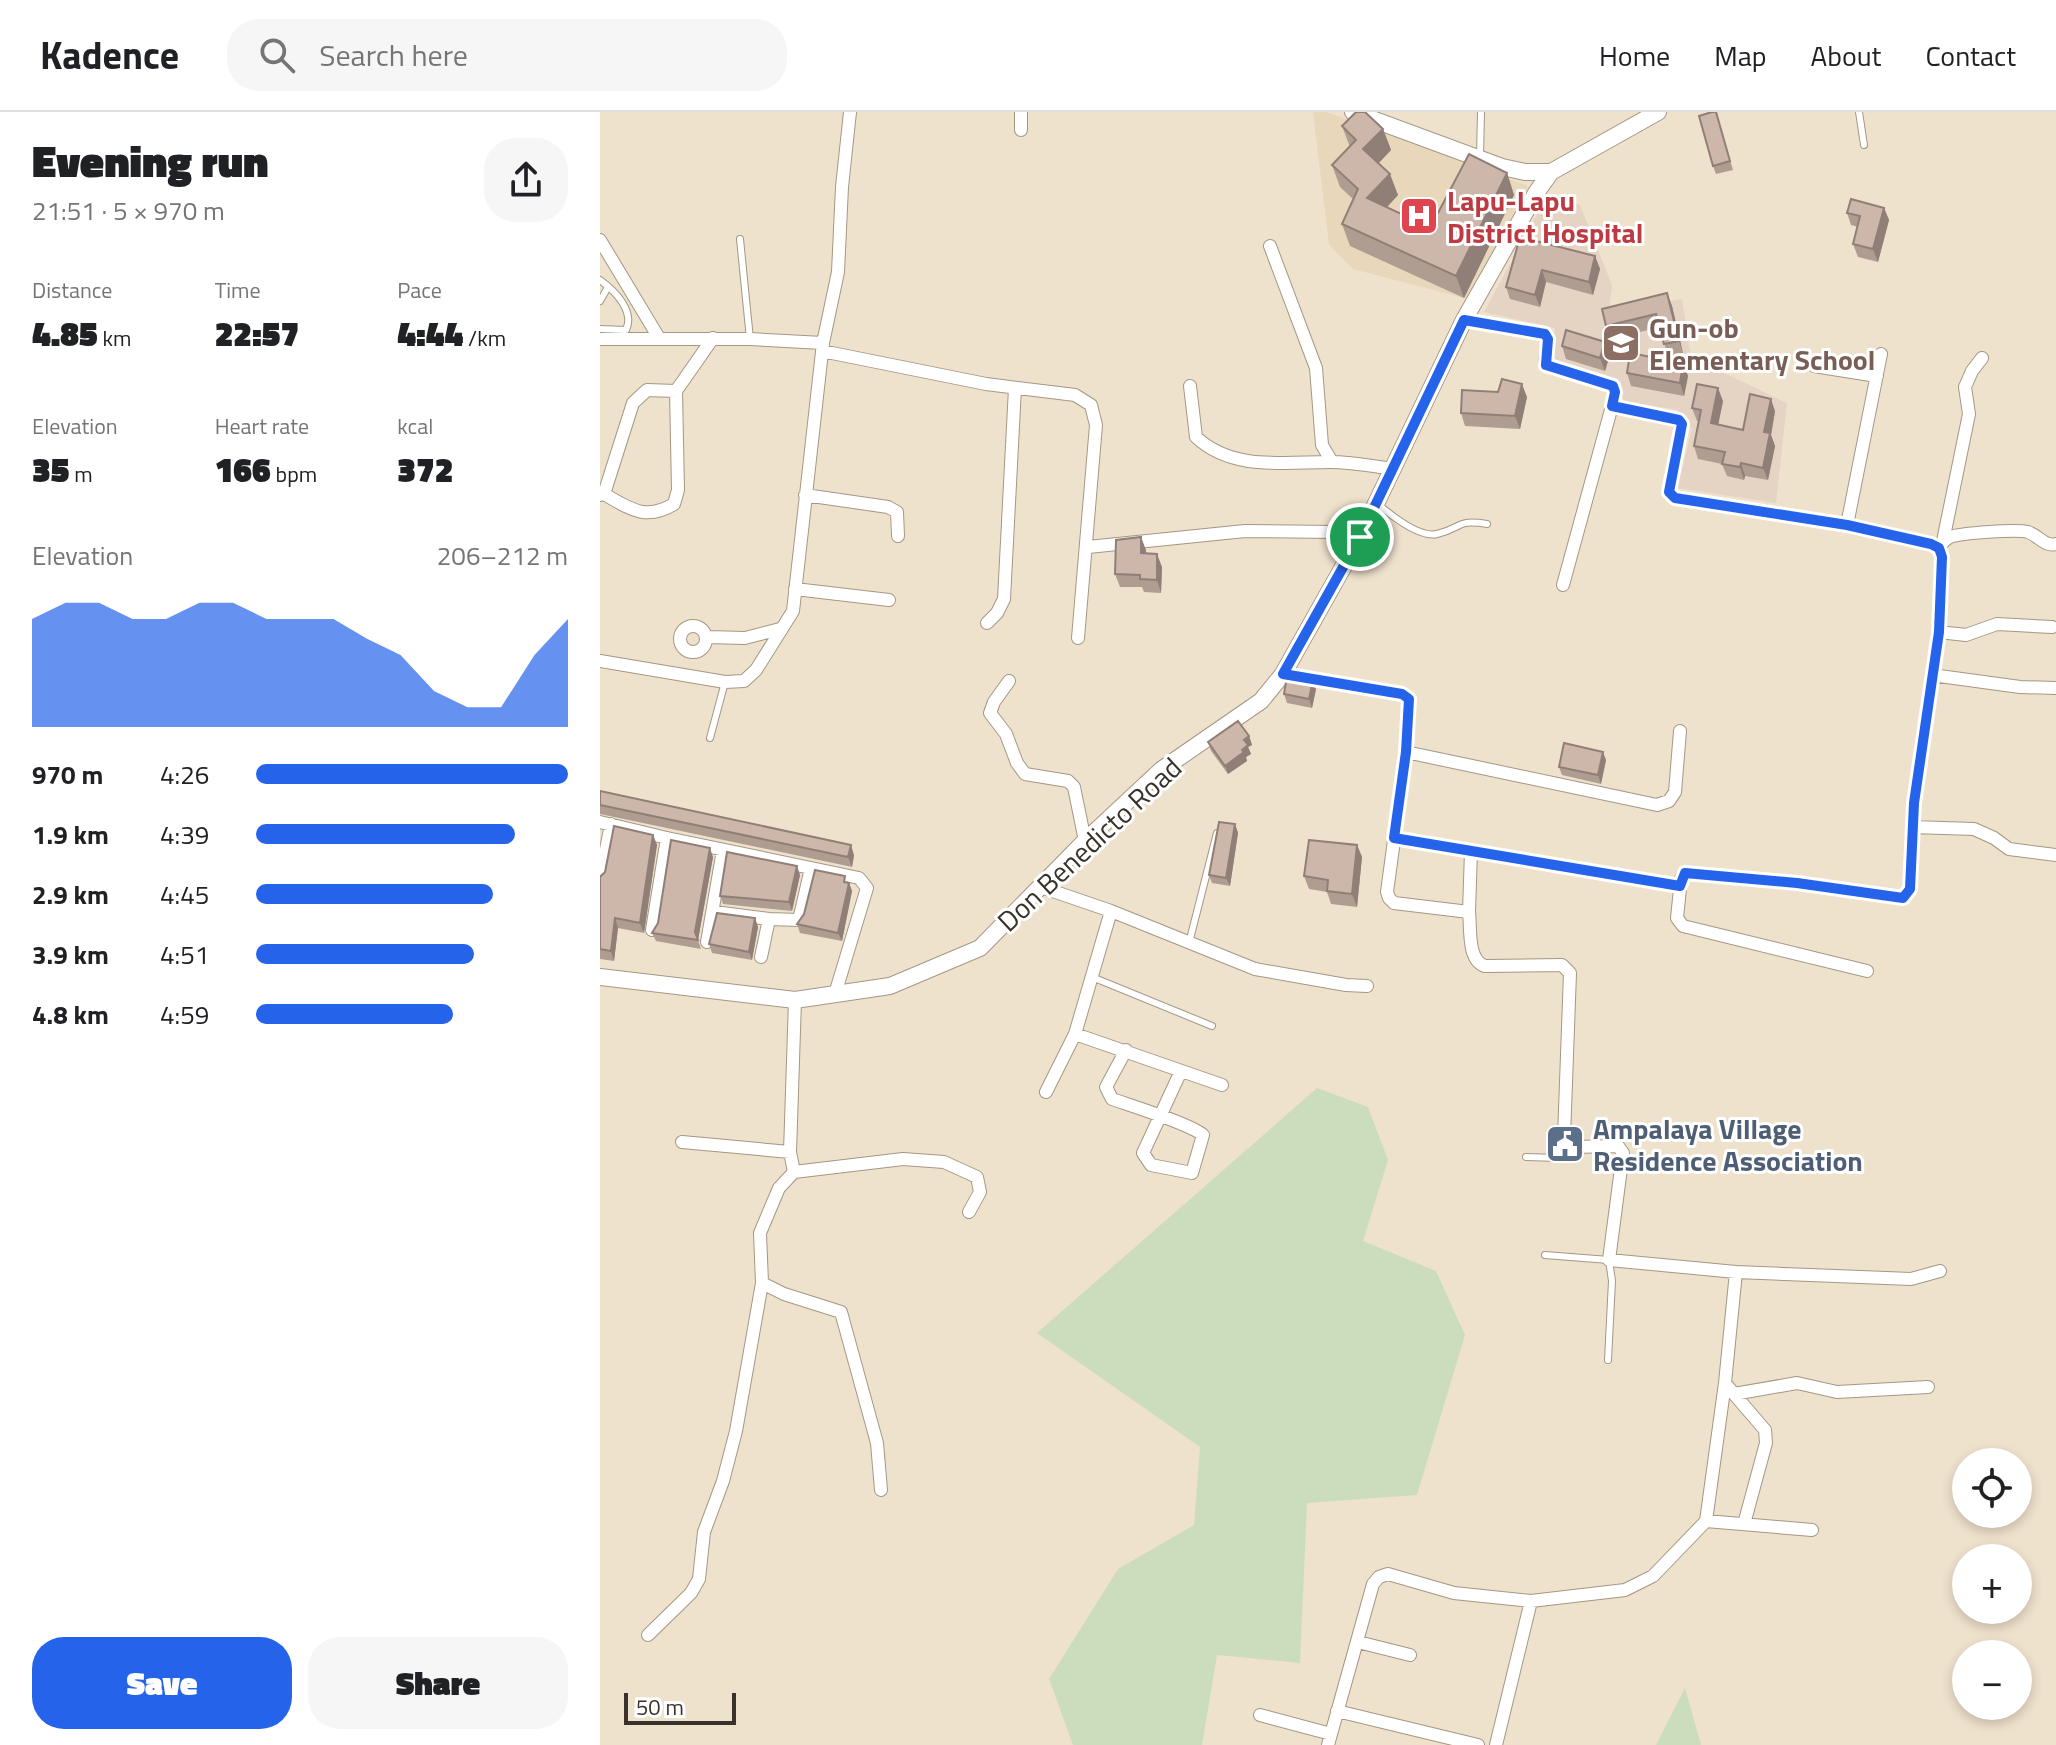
<!DOCTYPE html>
<meta charset="utf-8">
<style>
:root{--surface:#fff;--page:#f6f6f6;--text:#202124;--muted:#757577;--line:#e0e0e0;--accent:#2563eb}
body{margin:0;font-family:"Titillium Web",sans-serif;background:var(--page);color:var(--text);height:100vh;display:flex;flex-direction:column;font-size:30px;white-space:nowrap}
*{box-sizing:border-box;margin:0}
p{font-size:26px;color:var(--muted)}
.icon{flex:none;width:44px;height:44px;fill:none;stroke:currentColor;stroke-width:2;stroke-linecap:round;stroke-linejoin:round}
.map{position:relative;flex:1;overflow:hidden}
.panel{display:flex;flex-direction:column;background:var(--surface);width:600px}
.panel>*{flex:none}
.buttons{position:absolute;left:1352px;top:1336px;display:grid;gap:16px}
.buttons a{display:grid;place-items:center;width:80px;height:80px;border-radius:50%;background:var(--surface);box-shadow:0 4px 12px #0003;font-size:40px}
.scale{position:absolute;left:24px;bottom:20px;width:112px;box-sizing:border-box;padding-left:8px;border:4px solid #38322a;border-top:0;font-size:22px;line-height:28px;white-space:nowrap;color:#38322a;-webkit-text-stroke:6px #fff;paint-order:stroke}
.pin{position:absolute;display:grid;place-items:center;width:68px;height:68px;color:#fff;margin:-34px;border:4px solid #fff;border-radius:50%;box-shadow:0 2px 8px #0007}
.round{display:grid;place-items:center;flex:none;width:84px;height:84px;border-radius:32px;background:var(--page)}
.overview{display:flex;align-items:center;justify-content:space-between;height:136px;padding:0 32px}
h1{font-size:44px;font-weight:800;line-height:60px}
.metrics{display:grid;grid-template-columns:repeat(3,1fr);gap:12px;height:136px;padding:8px 32px}
.metrics div{display:grid;align-content:center}
.metrics b{font-size:34px;font-weight:800}
.metrics small{font-size:22px;font-weight:400}
.metrics p{font-size:22px}
.chart{height:224px;padding:16px 32px}
.chart p{display:flex;justify-content:space-between}
.chart svg{width:100%;height:144px;margin-top:8px;fill:var(--accent);opacity:.7}
.cta{display:flex;gap:16px;margin-top:auto;padding:16px 32px}
.cta a{flex:1;height:92px;border-radius:32px;background:var(--accent);color:#fff;font-size:32px;font-weight:800;line-height:92px;text-align:center}
.cta a+a{background:var(--page);color:var(--text)}
ul{padding:0 32px;list-style:none;font-size:26px}
li{display:grid;grid-template-columns:128px 96px 1fr;align-items:center;height:60px}
li i{height:20px;border-radius:10px;background:var(--accent)}
header{display:flex;align-items:center;gap:48px;box-sizing:border-box;height:112px;padding:0 40px;background:var(--surface);border-bottom:2px solid var(--line)}
header strong{font-size:38px}
nav{display:flex;gap:44px;margin-inline-start:auto;font-size:28px}
.search{width:560px;height:72px;background:var(--page);display:flex;align-items:center;gap:20px;box-sizing:border-box;padding:0 28px;border-radius:32px;color:var(--muted);font-size:30px}
main{display:flex;flex:1;min-height:0}
.map>svg:first-child{display:block}
</style>
<header>
<strong>Kadence</strong>
<div class="search"><svg class="icon" aria-label="search" viewBox="0 0 24 24"><circle cx="10" cy="10" r="6"/><path d="M15 15l6 6"/></svg>Search here</div>
<nav><a>Home</a><a>Map</a><a>About</a><a>Contact</a></nav>
</header>
<main>
<section class="panel">
<div class="overview"><div><h1>Evening run</h1><p>21:51 · 5 × 970 m</p></div><a class="round"><svg class="icon" aria-label="share" viewBox="0 0 24 24"><path d="M12 15V3M7 8l5-5 5 5M5 13v7h14v-7"/></svg></a></div>
<div class="metrics">
<div><p>Distance</p><b>4.85<small> km</small></b></div>
<div><p>Time</p><b>22:57</b></div>
<div><p>Pace</p><b>4:44<small> /km</small></b></div>
</div>
<div class="metrics">
<div><p>Elevation</p><b>35<small> m</small></b></div>
<div><p>Heart rate</p><b>166<small> bpm</small></b></div>
<div><p>kcal</p><b>372</b></div>
</div>
<div class="chart"><p><span>Elevation</span>206–212 m</p>
<svg viewBox="0 0 160 44" preserveAspectRatio="none"><path d="M0 44V11L10 6L20 6L30 11L40 11L50 6L60 6L70 11L80 11L90 11L100 17L110 22L120 33L130 38L140 38L150 22L160 11V44z"/></svg>
</div>
<ul>
<li><b>970 m</b>4:26<i style="width:100%"></i></li>
<li><b>1.9 km</b>4:39<i style="width:83%"></i></li>
<li><b>2.9 km</b>4:45<i style="width:76%"></i></li>
<li><b>3.9 km</b>4:51<i style="width:70%"></i></li>
<li><b>4.8 km</b>4:59<i style="width:63%"></i></li>
</ul>
<div class="cta"><a>Save</a><a>Share</a></div>
</section>
<div class="map">
<svg width="1456" height="1633" viewBox="0 0 1456 1633">
<rect width="100%" height="100%" fill="#efe2cd"/>
<path fill="#e8d7bb" d="M713,0H727L928,74L868,187L753,157L729,133Z"/>
<path fill="#e5d3c3" d="M957,84L980,93L1012,173L1009,199L1082,187L1091,245L1187,291L1176,391L1077,376L1092,317L1077,298L1024,289L1015,269L951,246L955,216L884,200L942,93Z"/>
<path fill="#cbddbd" d="M717,976L768,995L788,1048L763,1129L836,1159L865,1223L817,1383L707,1391L700,1551L617,1543L602,1633H473L449,1567L518,1457L594,1413L600,1335L437,1221Z
M1085,1576L1101,1633H1056Z"/>
<g fill="none" stroke-linecap="round" stroke-linejoin="round">
<g stroke="#a49784" stroke-width="8">
<path id="service" d="M1259,0L1264,33
M880,44L881,0
M140,127L150,227
M0,168C15,179 35,199 26,218L0,217
M0,189L8,175
M779,393C792,404 819,426 837,422C863,416 855,407 887,412
M110,626L125,570
M589,831L617,721
M492,865L612,914
M926,1045L959,1046L967,1043L972,1035
M945,1143L1009,1148L1012,1169L1008,1248"/>
</g>
<g stroke="#a49784" stroke-width="14">
<path id="minor" d="M421,18V0
M0,128L59,226
M670,134L716,256L722,333L732,350
M864,208L945,222L948,227L945,249L950,255L1013,274L1015,280L1012,294L1079,308L1082,312L1069,380L1075,386L1247,413L1331,432L1339,436L1342,445L1339,520L1314,691L1310,777L1303,786L1197,771L1085,761L1081,767L1077,806L1083,814L1267,859
M0,227H150L223,231
M222,239L386,272L475,283L491,293L496,313L478,526
M1214,254L1277,264
M590,274L596,325C632,359 684,350 730,350C751,350 772,354 793,357
M4,382L33,291L47,278L76,279
M0,383L4,382C30,397 46,409 74,392L78,378L76,279L113,226
M205,383L288,395L297,400L298,424
M1247,413L1281,242
M1343,429L1369,302L1365,275L1372,259L1382,246
M1340,434C1344,429 1344,428 1350,425C1361,421 1417,417 1428,420C1439,424 1445,435 1456,432
M488,435L645,419L735,420L760,425
M963,473L1012,294
M195,477L289,488
M387,511L397,501L404,487L415,276
M80 527a13 13 0 1 1 26 0a13 13 0 1 1-26 0Z
M1339,520L1366,523L1397,512L1452,515
M107,525L145,526L180,517
M0,549L125,570L144,569L156,558L193,499L223,231L238,160L242,75L250,0
M683,562L802,582L809,587L806,640L787,780L789,786L794,791L869,800C871,817 867,848 885,854L962,853L970,861L964,1025L972,1035L1018,1034L1023,1041L1009,1148L1136,1160L1311,1167L1340,1159
M1332,563L1420,575L1456,576
M409,569L394,590L390,601L406,622L417,651L425,662L468,669L474,675L485,729
M806,640L1057,693L1069,689L1075,680L1080,619
M0,710L67,726L259,766L267,776L235,882
M1312,715L1374,717L1394,726L1409,737L1456,743
M794,726L1080,774
M0,768L11,712
M441,775L511,799L655,857L746,873L767,874
M114,800L169,807L199,808L211,756
M869,800L871,739
M52,818L67,726
M107,830L123,738
M161,845L169,807
M475,922L622,973
M526,938L506,975L512,987C532,994 590,1012 603,1023L592,1061L551,1053L543,1041L581,959
M446,980L475,922L511,799
M82,1030L190,1040
M194,1060L190,1040L195,888
M1125,1271L1134,1282L1197,1271L1237,1280L1328,1275
M1134,1282L1165,1318L1166,1331L1144,1412
M281,1378L277,1331L241,1200L184,1182L162,1171L160,1121L179,1076L194,1060L303,1047L344,1050L377,1065L380,1080L369,1100
M1106,1409L1212,1418
M48,1523L91,1481L99,1467L104,1420L123,1369L136,1319L162,1171
M758,1530L810,1543
M737,1599L878,1633
M660,1603L731,1622
M728,1633L773,1472L779,1465L788,1462L854,1481L931,1489L1025,1478L1053,1464L1106,1409L1125,1271L1136,1160
M896,1633L931,1489"/>
</g>
<g stroke="#a49784" stroke-width="18">
<path id="tertiary" d="M753,0L902,55L925,60H951L1058,0
M0,865L195,888L290,874L380,836L485,729L561,658L661,589L683,562L760,425L864,208L936,81L951,60"/>
</g>
<use href="#service" stroke="#fff" stroke-width="6"/>
<use href="#minor" stroke="#fff" stroke-width="12"/>
<use href="#tertiary" stroke="#fff" stroke-width="16"/>
</g>
<path fill="#b09d92" d="M1116,0L1133,58L1116,62L1113,54Z
M742,14L783,17L791,38L779,51L798,83L787,95L816,109L838,101L907,61L914,83L864,186L750,134L742,112L753,87L740,75L732,53L750,35Z
M1284,96L1289,108L1278,150L1258,145L1253,132L1258,115L1251,113L1247,101Z
M920,125L995,144L1000,157L993,183L946,170L940,195L910,187L906,175Z
M1067,181L1072,194L1083,241L1068,245L1060,215L1011,227L1006,214Z
M962,234L1010,242L1005,259L966,247Z
M1083,251L1088,264L1084,284L1031,274L1027,261Z
M927,285L920,317L865,314L861,301Z
M1123,289L1118,312L1143,318L1175,299L1171,323L1175,334L1168,368L1145,364L1144,368L1127,364L1122,352L1098,347L1094,334L1099,309H1097L1092,296Z
M541,425L545,441L562,455L561,481L544,480L542,475H520L515,462Z
M716,577L712,596L687,591L684,582Z
M649,624L652,633L648,635L651,642L646,645L647,649L628,662L611,639L608,630Z
M1006,648L1001,672L962,663L959,655Z
M0,679L254,743L252,755L0,702Z
M635,712L638,721L630,774L612,771L609,763Z
M53,723L57,733L44,821L18,816L14,849L0,847V765Z
M757,733L762,745L757,795L731,792L727,780L709,777L704,764Z
M113,745L98,828L101,837L56,829L52,821Z
M200,763L192,799L123,792L120,784Z
M247,770L249,771L252,779L242,829L200,821L197,812Z
M155,806L158,815L152,848L112,841L109,832Z"/>
<path fill="#907f77" d="M783,17L791,38L771,59L763,37Z
M907,61L914,83L864,186L856,164Z
M790,62L798,83L775,108L767,86Z
M1284,96L1289,108L1278,150L1273,137Z
M995,144L1000,157L993,183L989,170Z
M942,158L946,170L940,195L935,183Z
M1067,181L1072,194L1083,241L1079,229Z
M1005,230L1010,242L1005,259L1000,246Z
M1083,251L1088,264L1084,284L1080,271Z
M922,272L927,285L920,317L915,304Z
M1118,276L1123,289L1116,324L1111,311Z
M1171,287L1175,299L1171,323L1175,334L1168,368L1163,356L1164,320Z
M1141,351L1145,364L1144,368L1140,355Z
M541,425L546,438L545,454L541,441Z
M557,442L562,455L561,481L557,468Z
M713,568L716,577L712,596L709,587Z
M649,624L652,633L648,635L651,642L646,645L647,649L628,662L625,654L642,638L644,628Z
M1003,640L1006,648L1001,672L998,663Z
M635,712L638,721L630,774L626,766Z
M53,723L57,733L44,821L40,811Z
M251,733L254,743L252,755L248,745Z
M757,733L762,745L757,795L752,782Z
M110,736L113,745L98,828L95,820Z
M197,754L200,763L192,799L189,790Z
M249,771L252,779L242,829L238,821Z
M15,806L18,816L14,849L11,839Z
M155,806L158,815L152,848L149,840Z"/>
<path fill="#cdb6aa" stroke="#907f77" stroke-width="2" d="M756,0H765L783,17L763,37L790,62L767,86L816,109L838,101L869,42L907,61L856,164L742,112L758,77L732,53L756,28L742,14Z
M1112,0H1116L1130,49L1113,54L1099,4Z
M1251,87L1284,96L1273,137L1253,132L1260,104L1247,101Z
M920,125L995,144L989,170L942,158L935,183L906,175Z
M1067,181L1079,229L1064,232L1056,202L1006,214L1002,197Z
M966,218L1005,230L1000,246L962,234Z
M1030,241L1083,251L1080,271L1027,261Z
M902,267L922,272L915,304L861,301L862,278L898,280Z
M1097,272L1118,276L1111,311L1143,318L1150,282L1171,287L1164,320L1170,321L1163,356L1141,351L1140,355L1122,352L1125,340L1094,334L1101,298L1092,296Z
M541,425V441L557,442V468L540,467V463L515,462L516,428Z
M687,564L713,568L709,587L684,582Z
M638,609L649,624L644,628L648,633L642,638L644,640L625,654L608,630Z
M964,631L1003,640L998,663L959,655Z
M0,679L251,733L248,745L0,693Z
M619,710L635,712L626,766L609,763Z
M14,714L53,723L40,811L15,806L11,839L0,837V765L5,760Z
M71,728L110,736L95,820L98,828L52,821L58,811Z
M709,728L757,733L752,782L727,779L728,768L704,764Z
M127,740L197,754L189,790L120,784Z
M215,758L245,764L244,770L249,771L238,821L197,812L204,802Z
M117,801L155,806L149,840L109,832Z"/>
<g fill="none" stroke-linecap="round" stroke-linejoin="round">
<g stroke="#fff" stroke-width="16">
<path id="route" d="M864,208L945,222L948,227L946,253L1013,274L1015,280L1012,294L1079,308L1082,312L1069,380L1075,386L1247,413L1331,432L1339,436L1342,445L1339,520L1314,691L1310,777L1303,786L1197,771L1085,761L1080,774L794,726L806,640L809,587L802,582L683,562L760,425Z"/>
</g>
<use href="#route" stroke="#2563eb" stroke-width="10"/>
</g>
<defs>
<g id="hospital-square" transform="scale(2)"><rect x="-9" y="-9" width="18" height="18" rx="4" fill="#e0444e" stroke="#fff"/><path d="M-5-5h3v3.5h4V-5h3V5h-3V1.5h-4V5h-3Z" fill="#fff"/></g>
<g id="school-square" transform="scale(2)"><rect x="-9" y="-9" width="18" height="18" rx="4" fill="#8d6e63" stroke="#fff"/><path d="M0-5L7-2L0 1L-7-2ZM-4 1L0 2.5L4 1V4Q0 6-4 4Z" fill="#fff"/></g>
<g id="civic-square" transform="scale(2)"><rect x="-9" y="-9" width="18" height="18" rx="4" fill="#5c6f8a" stroke="#fff"/><path d="M-.6-6.5H3V-4.5H.6V-3L4-1V1h2V6H-6V1h2V-1L-.6-3ZM-1.2 2.5V6h2.4V2.5Z" fill="#fff"/></g>
</defs>
<g fill-rule="evenodd">
<use href="#hospital-square" x="819" y="104"/>
<use href="#school-square" x="1021" y="231"/>
<use href="#civic-square" x="965" y="1032"/>
</g>
<g text-anchor="middle" dominant-baseline="central" stroke-width="6" stroke-linejoin="round" paint-order="stroke">
<g font-size="28" font-weight="bold" fill="#be3a42" stroke="#fff" text-anchor="start">
<text x="847" y="88">Lapu-Lapu<tspan x="847" dy="32">District Hospital</tspan></text>
</g>
<g font-size="28" font-weight="bold" fill="#785e54" stroke="#fff" text-anchor="start">
<text x="1049" y="215">Gun-ob<tspan x="1049" dy="32">Elementary School</tspan></text>
</g>
<g font-size="28" fill="#38322a" stroke="#fff">
<text transform="translate(489 732) rotate(-43)">Don Benedicto Road</text>
</g>
<g font-size="28" font-weight="bold" fill="#4e5e75" stroke="#fff" text-anchor="start">
<text x="993" y="1016">Ampalaya Village<tspan x="993" dy="32">Residence Association</tspan></text>
</g>
</g>
</svg>
<div class="buttons">
<a><svg class="icon" aria-label="locate" viewBox="0 0 24 24"><circle cx="12" cy="12" r="6"/><path d="M12 2v4M12 18v4M2 12h4M18 12h4"/></svg></a>
<a>+</a>
<a>−</a>
</div>
<div class="scale">50 m</div>
<div class="pin" style="left:760px;top:425px;background:#1e9e55"><svg class="icon" aria-label="arrive" viewBox="0 0 24 24"><path d="M6 21V4h12l-3 4 3 4H6"/></svg></div>
</div>
</main>
